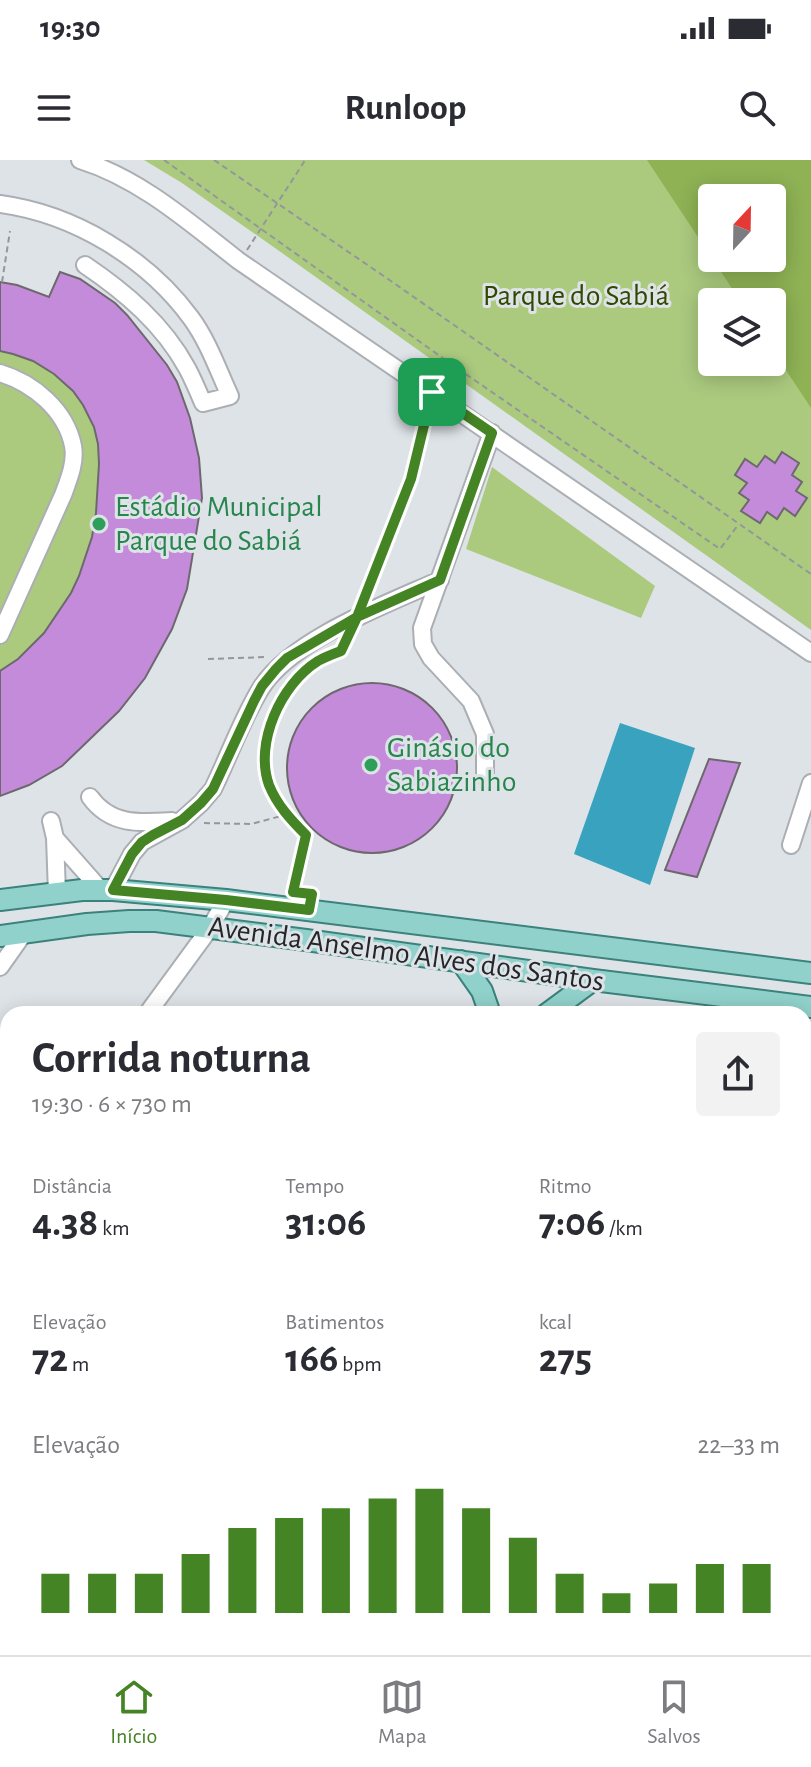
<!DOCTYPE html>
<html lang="pt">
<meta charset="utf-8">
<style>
:root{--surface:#fff;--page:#f2f2f3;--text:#2b2b33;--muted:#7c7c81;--line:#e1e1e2;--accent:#458425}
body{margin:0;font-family:"Alegreya Sans",sans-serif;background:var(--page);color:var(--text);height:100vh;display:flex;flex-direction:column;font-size:30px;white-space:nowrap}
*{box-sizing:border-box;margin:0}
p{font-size:26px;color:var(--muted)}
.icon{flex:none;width:44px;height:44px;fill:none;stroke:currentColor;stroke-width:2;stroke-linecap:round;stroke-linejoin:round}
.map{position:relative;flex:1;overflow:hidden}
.panel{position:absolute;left:0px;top:846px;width:812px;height:650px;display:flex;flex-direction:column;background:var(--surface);border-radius:24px 24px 0 0;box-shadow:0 4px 20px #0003}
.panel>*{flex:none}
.needle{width:52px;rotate:22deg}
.controls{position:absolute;left:698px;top:24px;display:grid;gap:16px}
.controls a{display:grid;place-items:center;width:88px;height:88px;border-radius:8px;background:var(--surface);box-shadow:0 4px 20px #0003;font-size:40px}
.pin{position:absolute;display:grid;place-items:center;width:68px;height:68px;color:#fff;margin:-34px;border-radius:16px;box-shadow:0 4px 12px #0006}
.round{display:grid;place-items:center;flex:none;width:84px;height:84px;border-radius:8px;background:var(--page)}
.summary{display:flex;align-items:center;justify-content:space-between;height:136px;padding:0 32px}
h1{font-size:44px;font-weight:600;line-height:60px}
.stats{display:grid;grid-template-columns:repeat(3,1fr);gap:12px;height:136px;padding:8px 32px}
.stats div{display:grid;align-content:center}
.stats b{font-size:40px;font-weight:600}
.stats small{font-size:22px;font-weight:400}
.stats p{font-size:22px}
.chart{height:224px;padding:16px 32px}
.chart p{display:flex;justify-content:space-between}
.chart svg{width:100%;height:144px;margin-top:8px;stroke:var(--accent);stroke-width:6}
.status{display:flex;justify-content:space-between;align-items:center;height:56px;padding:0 40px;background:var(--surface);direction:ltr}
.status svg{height:22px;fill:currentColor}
header{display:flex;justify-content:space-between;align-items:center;height:104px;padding:0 32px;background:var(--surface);font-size:36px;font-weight:600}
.menu{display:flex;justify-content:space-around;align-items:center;height:112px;border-top:2px solid var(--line);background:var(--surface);font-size:22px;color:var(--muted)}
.menu a{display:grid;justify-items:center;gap:4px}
.menu .current{color:var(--accent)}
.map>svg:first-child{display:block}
</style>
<div class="status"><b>19:30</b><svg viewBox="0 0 49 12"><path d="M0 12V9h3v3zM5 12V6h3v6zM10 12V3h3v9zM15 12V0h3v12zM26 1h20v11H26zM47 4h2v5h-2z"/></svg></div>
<header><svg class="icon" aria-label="menu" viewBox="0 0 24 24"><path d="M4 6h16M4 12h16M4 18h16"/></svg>Runloop<svg class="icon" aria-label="search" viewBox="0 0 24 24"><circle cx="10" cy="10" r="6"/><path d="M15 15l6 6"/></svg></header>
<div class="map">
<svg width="811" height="1495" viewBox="0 0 811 1495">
<rect width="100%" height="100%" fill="#dee3e8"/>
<path fill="#abca7e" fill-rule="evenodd" d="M144,0H811V470L275,88L182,23ZM712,38H772V98H712ZM712,142H772V202H712Z
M60,112L80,119L115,143L127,155L167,205L177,222L190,258L199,298L202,338L187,429L172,469L145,518L119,551L62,606L29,625L0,636V122L49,137Z
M492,307L655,426L641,458L466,389Z"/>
<path fill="#8eb254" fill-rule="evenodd" d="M647,0H811V248L772,189V142H741ZM712,38H772V98H712Z"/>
<path fill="#39a2bf" d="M620,563L695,588L650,725L574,694Z"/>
<path fill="#c58bdb" stroke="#6c686d" stroke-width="2" d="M60,112L80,119L115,143L127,155L167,205L177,222L190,258L199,298L202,338L187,429L172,469L145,518L119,551L62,606L29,625L0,636V511L18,499L44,473L71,433L79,416L92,377L96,353L99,304L98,284L94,267L83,245L73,231L54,214L33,201L13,194L0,191V122L17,125L49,137Z
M710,202H744L739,214Z
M782,292L799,303L792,315L802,322L796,331L807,338L795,356L784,348L777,359L767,352L760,363L741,351L749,340L739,333L747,323L735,315L745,299L757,307L765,296L775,303Z
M287 608a85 85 0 1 1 170 0a85 85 0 1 1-170 0Z
M709,599L740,603L697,717L665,710Z"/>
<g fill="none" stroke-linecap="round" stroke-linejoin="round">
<g stroke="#abafb4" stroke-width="20">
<path id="minor" d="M80,0C141,19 190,63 239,101L811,493
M0,44C74,54 147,98 191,158C208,181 218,210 230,236L203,243C198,231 193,219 187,208C163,164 125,132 85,105
M0,213C33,223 66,250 73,286C76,302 69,319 63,335L0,475
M485,617V574L471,541L431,498L423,484L422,468L492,273
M90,637C111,666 140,663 172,661
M51,661L55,678L57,733
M55,678L100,729
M791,685L811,623
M113,730L132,694L142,682L182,660L201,643L213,629C229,596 242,559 261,528C292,479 387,444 440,420
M0,807L24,773
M147,854L210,768L226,740
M0,902H8
M0,925L8,931
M804,984L811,975
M804,998L811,999
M804,1016L811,1021
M804,1037L811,1042
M0,1050L8,1039
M804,1233L811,1224
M0,1294L8,1284
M0,1443L8,1449
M804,1479L811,1471
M39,1488C45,1495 53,1494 60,1488L69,1495
M726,1488L735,1495
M757,1488L767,1495
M229,1495L234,1488
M418,1495L423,1488
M606,1495L611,1488
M792,1495L797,1488"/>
</g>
<g stroke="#3a827b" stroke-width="24">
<path id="major" d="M0,740L82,730H113L226,740L811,813
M0,776L87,764L129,761H156L306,780L593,820L811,847
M461,801L482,831L490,854
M547,854L593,820
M22,1495L27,1488
M54,1495L60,1488"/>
</g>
<path stroke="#93979b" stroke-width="2" stroke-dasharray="6 4" stroke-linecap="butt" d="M164,0L454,206L720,389L738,365
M214,0L388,119L811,414
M247,90L304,2L301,0
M2,122L10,71
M442,220L454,207
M365,437L411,319L428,250
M208,499L267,497
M314,500H319L341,491L346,480
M204,663L251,664L285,655
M293,730L306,675C291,660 277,645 269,625C252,578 282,529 318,501"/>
<use href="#minor" stroke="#fff" stroke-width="16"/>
<use href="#major" stroke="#90d2cb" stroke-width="20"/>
</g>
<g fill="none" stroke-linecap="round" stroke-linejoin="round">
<g stroke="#fff" stroke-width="16">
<path id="route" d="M432,232L411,319L357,457L287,498L276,509L262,526L254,541L213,629L201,643L182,660L153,675L142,682L132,694L113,730L226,740L309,750L312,734L293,732L306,675C291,660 277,645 269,625C254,583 281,524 318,501C325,497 333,494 341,491L357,457L440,420L492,273L432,232"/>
</g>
<use href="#route" stroke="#458425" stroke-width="10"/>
</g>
<g fill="#2e9e5b" stroke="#dee3e8" stroke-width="3">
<circle cx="99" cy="364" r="8"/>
<circle cx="371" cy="605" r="8"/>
</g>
<g text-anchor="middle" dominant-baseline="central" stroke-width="6" stroke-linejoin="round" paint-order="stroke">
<g font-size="30" fill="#324700" stroke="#dee3e8">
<text x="576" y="136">Parque do Sabiá</text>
</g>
<g font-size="30" fill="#27864d" stroke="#dee3e8" text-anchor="start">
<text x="115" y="347">Estádio Municipal<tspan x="115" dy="34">Parque do Sabiá</tspan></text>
<text x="387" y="588">Ginásio do<tspan x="387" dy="34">Sabiazinho</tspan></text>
</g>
<g font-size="30" fill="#242628" stroke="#dee3e8">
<text transform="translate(406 794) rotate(8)">Avenida Anselmo Alves dos Santos</text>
</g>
</g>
</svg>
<div class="controls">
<a><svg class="needle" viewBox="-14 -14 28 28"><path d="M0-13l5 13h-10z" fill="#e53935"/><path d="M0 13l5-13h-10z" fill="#7c7c81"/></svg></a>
<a><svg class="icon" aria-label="layers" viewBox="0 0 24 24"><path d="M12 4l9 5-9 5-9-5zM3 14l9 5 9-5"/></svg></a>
</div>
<div class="pin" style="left:432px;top:232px;background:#1e9e55"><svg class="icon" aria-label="arrive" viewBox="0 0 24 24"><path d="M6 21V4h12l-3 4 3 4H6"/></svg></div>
<section class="panel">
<div class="summary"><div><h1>Corrida noturna</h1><p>19:30 · 6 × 730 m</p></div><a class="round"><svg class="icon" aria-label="share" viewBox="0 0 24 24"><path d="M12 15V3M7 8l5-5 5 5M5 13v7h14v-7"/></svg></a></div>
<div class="stats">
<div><p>Distância</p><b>4.38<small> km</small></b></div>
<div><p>Tempo</p><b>31:06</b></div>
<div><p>Ritmo</p><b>7:06<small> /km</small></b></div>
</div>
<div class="stats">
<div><p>Elevação</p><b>72<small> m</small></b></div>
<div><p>Batimentos</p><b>166<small> bpm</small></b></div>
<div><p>kcal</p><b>275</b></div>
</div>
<div class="chart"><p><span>Elevação</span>22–33 m</p>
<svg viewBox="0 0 160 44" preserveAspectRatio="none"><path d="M5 44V32M15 44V32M25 44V32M35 44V26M45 44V18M55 44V15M65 44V12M75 44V9M85 44V6M95 44V12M105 44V21M115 44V32M125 44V38M135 44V35M145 44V29M155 44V29"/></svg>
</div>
</section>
</div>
<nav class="menu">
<a class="current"><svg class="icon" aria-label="home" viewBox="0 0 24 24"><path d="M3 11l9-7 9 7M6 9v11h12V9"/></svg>Início</a>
<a><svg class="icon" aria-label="map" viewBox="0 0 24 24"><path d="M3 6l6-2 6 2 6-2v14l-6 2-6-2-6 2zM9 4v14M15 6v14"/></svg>Mapa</a>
<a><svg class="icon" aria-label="saved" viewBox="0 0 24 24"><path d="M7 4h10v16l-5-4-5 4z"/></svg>Salvos</a>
</nav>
